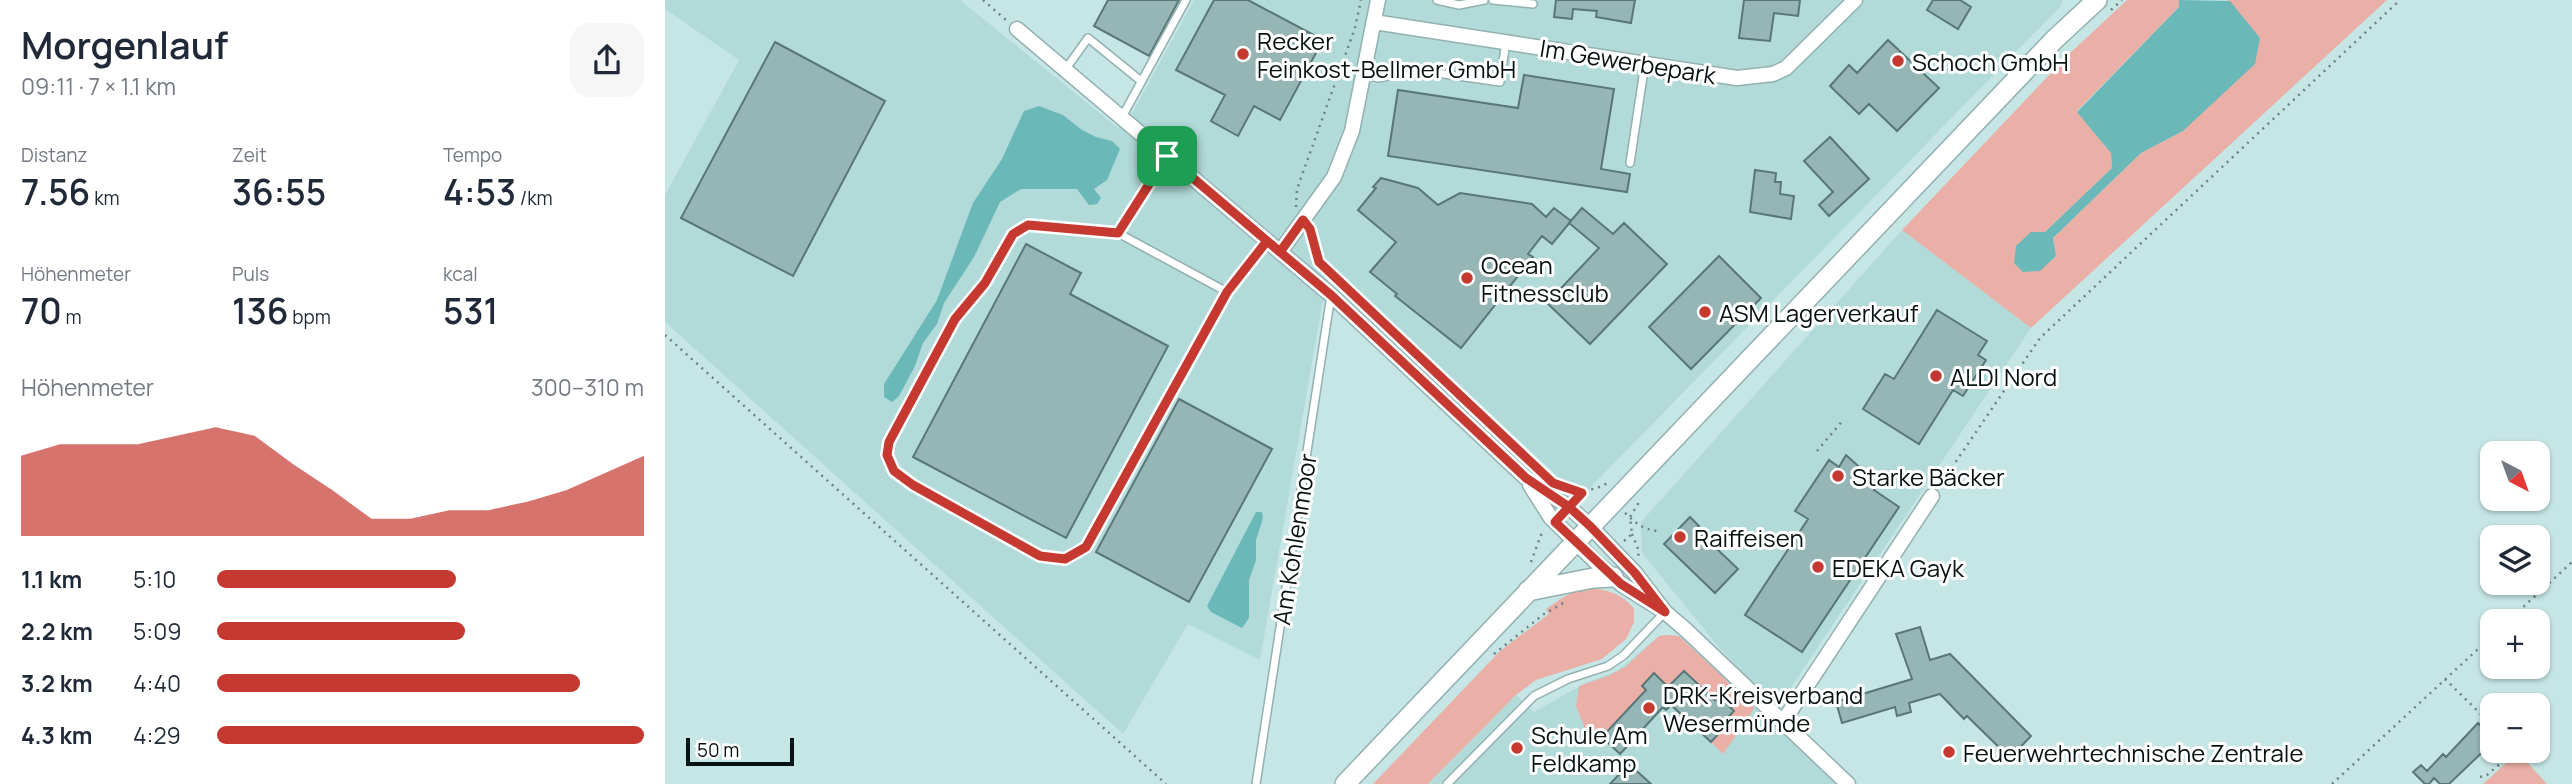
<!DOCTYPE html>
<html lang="de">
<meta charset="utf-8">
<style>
:root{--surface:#fff;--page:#f6f6f7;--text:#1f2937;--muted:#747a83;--accent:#c63930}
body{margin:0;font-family:Manrope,sans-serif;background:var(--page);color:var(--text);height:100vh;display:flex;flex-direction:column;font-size:26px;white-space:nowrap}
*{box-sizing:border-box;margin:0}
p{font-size:23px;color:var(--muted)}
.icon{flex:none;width:38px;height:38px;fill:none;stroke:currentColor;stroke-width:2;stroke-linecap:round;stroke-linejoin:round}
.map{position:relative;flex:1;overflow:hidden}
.side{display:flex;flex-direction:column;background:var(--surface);width:665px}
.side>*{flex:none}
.needle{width:46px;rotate:139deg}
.controls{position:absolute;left:1815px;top:441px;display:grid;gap:14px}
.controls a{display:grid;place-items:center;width:70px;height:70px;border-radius:14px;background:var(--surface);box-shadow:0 2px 5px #0004;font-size:35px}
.scale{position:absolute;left:21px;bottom:18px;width:108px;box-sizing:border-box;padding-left:7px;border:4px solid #071212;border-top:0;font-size:19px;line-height:24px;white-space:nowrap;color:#071212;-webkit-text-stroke:5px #fff;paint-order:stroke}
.pin{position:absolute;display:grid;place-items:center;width:60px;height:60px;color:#fff;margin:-30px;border-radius:14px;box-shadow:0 4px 10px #0006}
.round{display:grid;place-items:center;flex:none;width:74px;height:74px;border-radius:21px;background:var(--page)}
.headline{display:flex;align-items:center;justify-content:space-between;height:119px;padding:0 21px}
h1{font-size:38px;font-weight:600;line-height:52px}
.stats{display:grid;grid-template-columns:repeat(3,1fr);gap:10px;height:119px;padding:7px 21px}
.stats div{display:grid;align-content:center}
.stats b{font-size:35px;font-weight:600}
.stats small{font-size:19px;font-weight:400}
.stats p{font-size:19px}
.chart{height:196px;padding:14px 21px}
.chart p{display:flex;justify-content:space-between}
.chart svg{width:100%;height:126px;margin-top:7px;fill:var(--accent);opacity:.7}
ul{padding:0 21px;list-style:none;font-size:23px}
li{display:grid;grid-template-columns:112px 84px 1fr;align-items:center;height:52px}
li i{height:18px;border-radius:9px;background:var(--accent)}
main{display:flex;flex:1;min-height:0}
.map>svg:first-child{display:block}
</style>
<main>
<section class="side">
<div class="headline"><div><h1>Morgenlauf</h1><p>09:11 · 7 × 1.1 km</p></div><a class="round"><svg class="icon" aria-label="share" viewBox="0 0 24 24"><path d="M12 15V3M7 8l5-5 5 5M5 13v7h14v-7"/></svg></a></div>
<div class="stats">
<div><p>Distanz</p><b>7.56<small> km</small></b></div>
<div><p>Zeit</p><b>36:55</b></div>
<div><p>Tempo</p><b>4:53<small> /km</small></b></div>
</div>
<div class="stats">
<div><p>Höhenmeter</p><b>70<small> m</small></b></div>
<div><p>Puls</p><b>136<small> bpm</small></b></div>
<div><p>kcal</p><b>531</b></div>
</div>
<div class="chart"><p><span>Höhenmeter</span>300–310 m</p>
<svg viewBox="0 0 160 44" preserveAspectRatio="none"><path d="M0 44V16L10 12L20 12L30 12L40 9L50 6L60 9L70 19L80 28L90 38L100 38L110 35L120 35L130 32L140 28L150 22L160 16V44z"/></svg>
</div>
<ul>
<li><b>1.1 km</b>5:10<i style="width:56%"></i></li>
<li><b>2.2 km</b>5:09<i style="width:58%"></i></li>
<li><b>3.2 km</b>4:40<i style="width:85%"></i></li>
<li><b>4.3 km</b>4:29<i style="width:100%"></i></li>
</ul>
</section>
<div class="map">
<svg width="1907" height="784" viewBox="0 0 1907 784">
<rect width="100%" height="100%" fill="#c6e6e5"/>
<path fill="#b1dad9" d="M0,0H295L453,128L469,110L529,0H1398L1395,7L923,490L903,486L664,265L595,660L523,624L458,734L0,322V195L74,60L0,9Z
M1237,230L1366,328L1121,695H1097L1052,645L977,553L976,522Z
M1002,635L1014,636L1172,784H763L851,695L869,712L922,682L952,671L994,636Z"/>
<path fill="#eab0a8" d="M1462,0H1514V7L1412,111L1446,153L1447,168L1380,232L1358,272L1375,270L1391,256L1388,238L1476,153L1518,131L1565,1L1560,0H1722L1366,328L1237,230L1404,54Z
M919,588C941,589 954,592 969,608V622L961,639L937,659L871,680L851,695L763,784H708L835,651L884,614L881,609L900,596Z
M1002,635L1014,636L1086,703L1089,709L1058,754L1046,742L1056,730L1054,727L1069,710L1054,697L1050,700L1019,671L1003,687L988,674L977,686L981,690L937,737L921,731L911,706L914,686L943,676L960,667L994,636Z
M1853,752L1882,784H1818Z"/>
<path fill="#6bb8b8" d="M1514,0L1565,1L1595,38L1590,64L1518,131L1476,153L1388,238L1391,256L1375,271L1358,272L1349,263L1351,246L1366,232H1380L1447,168L1446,153L1412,112L1514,7Z
M374,106L398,115L417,130L431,137L447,141L455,149L442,180L429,189L436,198L432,204L424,205L412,189H356L335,202L309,257L279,303L272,324L258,343L250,366L234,396L227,402L219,397V384L272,300L308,203L337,159L359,111Z
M591,512H597L598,518L591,540V560L584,580V618L577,628L546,612L542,606Z"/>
<path fill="#96b5b5" stroke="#5a7777" stroke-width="2" d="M443,0H514L484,56L429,26Z
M549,0H583L658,40L615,120L589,106L573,136L546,121L560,95L511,70Z
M891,0H970L966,23L931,17L932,11L908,9L907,19L889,17Z
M1079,0H1135L1133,16L1109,13L1105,41L1074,38Z
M1268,0H1295L1306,7L1293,29L1262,10Z
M1223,40L1274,88L1232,131L1204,104L1194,114L1165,86L1184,65L1192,73Z
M110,42L220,101L128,276L16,218Z
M859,75L949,89L936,169L965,174L962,192L723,156L733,90L853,108Z
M1165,137L1204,179L1164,216L1154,205L1168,192L1139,161Z
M1090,170L1111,173L1110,182H1116L1115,194L1129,196L1126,219L1085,212Z
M716,178L753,188L773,205L795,193L867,204L881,217L889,208L906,221L887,244L877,236L863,254L868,257L796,348L730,296L732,294L705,272L731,242L693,210L711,188L708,187Z
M917,208L948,234L959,223L1002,264L925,344L882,303L934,248L904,223Z
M361,244L416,273L405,294L503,346L401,538L248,457Z
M1054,256L1096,298L1026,369L984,327Z
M1272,310L1322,341L1313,355L1321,360L1298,396L1288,390L1254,444L1198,409L1220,374L1229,379Z
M514,399L607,449L524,602L431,552Z
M1181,455L1213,484L1209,490L1234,507L1137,652L1080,615L1143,519L1130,511L1164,460L1174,467Z
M1025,517L1034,526L1031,529L1073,569L1050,593L999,544Z
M1255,627L1265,660L1285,654L1366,736L1345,758L1302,716L1299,719L1275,694L1244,703L1246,712L1232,716L1230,707L1177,723L1171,702L1247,679L1231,634Z
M1019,671L1050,700L1054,696L1069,711L1054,727L1057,730L1046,742L1006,705L1001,710L998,707L955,754L937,737L981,690L977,686L989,673L1003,687Z
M1813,723L1827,737V743L1784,784H1775L1769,778L1764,784H1760L1748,772L1756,765L1762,771L1778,754L1781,757Z
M964,764L986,784H945Z"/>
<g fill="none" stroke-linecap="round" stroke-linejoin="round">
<g stroke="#92b1b0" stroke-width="10">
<path id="lane" d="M772,0L794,5L819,0
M828,0L868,4
M400,70L423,38L476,81
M698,74L713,78L751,70L835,82L841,42
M457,117L521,0
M501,156L453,233L363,225L348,234L320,283L290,319L224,442L222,455L229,471L248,485L375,556L400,559L421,547L562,292L602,241
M965,163L980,63
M453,233L562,292
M591,784L666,295
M782,784L869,696L903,679L943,666L959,655L1000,612"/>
</g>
<g stroke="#92b1b0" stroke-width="17">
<path id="street" d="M709,22L1072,78L1108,74L1121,68L1190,0
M352,29L666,295L861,478L904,507L925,526L970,573L1000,612
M615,252L669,177L687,131L713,0
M865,485L886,518L933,564L956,584L1000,612L1021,630L1183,784
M1118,722L1267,496"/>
</g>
<g stroke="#92b1b0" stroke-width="22">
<path id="secondary" d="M863,591L928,578L948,577
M680,784L1389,40L1432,0"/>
</g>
<path stroke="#6c8282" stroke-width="2.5" stroke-dasharray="2 5" stroke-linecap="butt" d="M318,0L341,20
M1446,10L1457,0
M631,207L632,189L690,28L696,0
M646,234L654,262L712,317
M0,335L501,784
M809,407L842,439
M1152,451L1179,419
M1275,485L1375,338L1735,0
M903,489L917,493
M914,496C921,489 934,489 942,483
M960,513C971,523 978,530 994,531
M967,534L974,551L973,558
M959,541L967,534L965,517L976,499
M866,562L876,535L880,531
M1843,621L1907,562
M829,654L879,614L902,601
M1780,679L1827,725
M1815,777L1822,775L1850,751
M1667,784L1827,636"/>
<use href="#lane" stroke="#fff" stroke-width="7"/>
<use href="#street" stroke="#fff" stroke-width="14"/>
<use href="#secondary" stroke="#fff" stroke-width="19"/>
</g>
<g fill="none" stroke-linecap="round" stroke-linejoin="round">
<g stroke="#fff" stroke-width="14">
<path id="route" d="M502,156L453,233L363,225L348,234L320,283L290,319L224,442L222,455L229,471L248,485L375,556L400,559L421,547L562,292L602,241L666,295L861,478L904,507L925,526L970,573L1000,612L956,584L890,522L917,493L888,483L654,262L645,229L638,220L615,252L502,156"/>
</g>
<use href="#route" stroke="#c63930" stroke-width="9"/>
</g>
<g fill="#c63930" stroke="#fff" stroke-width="2.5">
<circle cx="578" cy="54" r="7"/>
<circle cx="1233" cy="61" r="7"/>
<circle cx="802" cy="278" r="7"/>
<circle cx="1040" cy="312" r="7"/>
<circle cx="1271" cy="376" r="7"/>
<circle cx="1173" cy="476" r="7"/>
<circle cx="1015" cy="537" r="7"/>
<circle cx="1153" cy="567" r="7"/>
<circle cx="984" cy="708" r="7"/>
<circle cx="852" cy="748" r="7"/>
<circle cx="1284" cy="752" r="7"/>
</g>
<g text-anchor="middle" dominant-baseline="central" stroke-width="6" stroke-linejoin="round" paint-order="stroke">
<g font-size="24" fill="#071212" stroke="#fff" text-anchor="start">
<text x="592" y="40">Recker<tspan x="592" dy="28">Feinkost-Bellmer GmbH</tspan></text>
<text x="1247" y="61">Schoch GmbH</text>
<text x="816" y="264">Ocean<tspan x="816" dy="28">Fitnessclub</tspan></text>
<text x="1054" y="312">ASM Lagerverkauf</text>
<text x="1285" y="376">ALDI Nord</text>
<text x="1187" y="476">Starke Bäcker</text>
<text x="1029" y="537">Raiffeisen</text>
<text x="1167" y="567">EDEKA Gayk</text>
<text x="998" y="694">DRK-Kreisverband<tspan x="998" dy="28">Wesermünde</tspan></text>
<text x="866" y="734">Schule Am<tspan x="866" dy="28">Feldkamp</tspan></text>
<text x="1298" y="752">Feuerwehrtechnische Zentrale</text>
</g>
<g font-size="24" fill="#071212" stroke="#fff">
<text transform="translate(963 61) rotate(9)">Im Gewerbepark</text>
<text transform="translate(629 539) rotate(-81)">Am Kohlenmoor</text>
</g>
</g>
</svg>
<div class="controls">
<a><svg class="needle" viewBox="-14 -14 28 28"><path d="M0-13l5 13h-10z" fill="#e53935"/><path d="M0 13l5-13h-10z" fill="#747a83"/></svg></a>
<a><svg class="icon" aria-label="layers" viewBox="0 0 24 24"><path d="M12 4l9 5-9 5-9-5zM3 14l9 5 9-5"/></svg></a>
<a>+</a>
<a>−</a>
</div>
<div class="scale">50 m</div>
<div class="pin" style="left:502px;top:156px;background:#1e9e55"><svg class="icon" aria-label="arrive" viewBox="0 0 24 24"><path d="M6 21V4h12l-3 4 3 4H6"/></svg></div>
</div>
</main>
